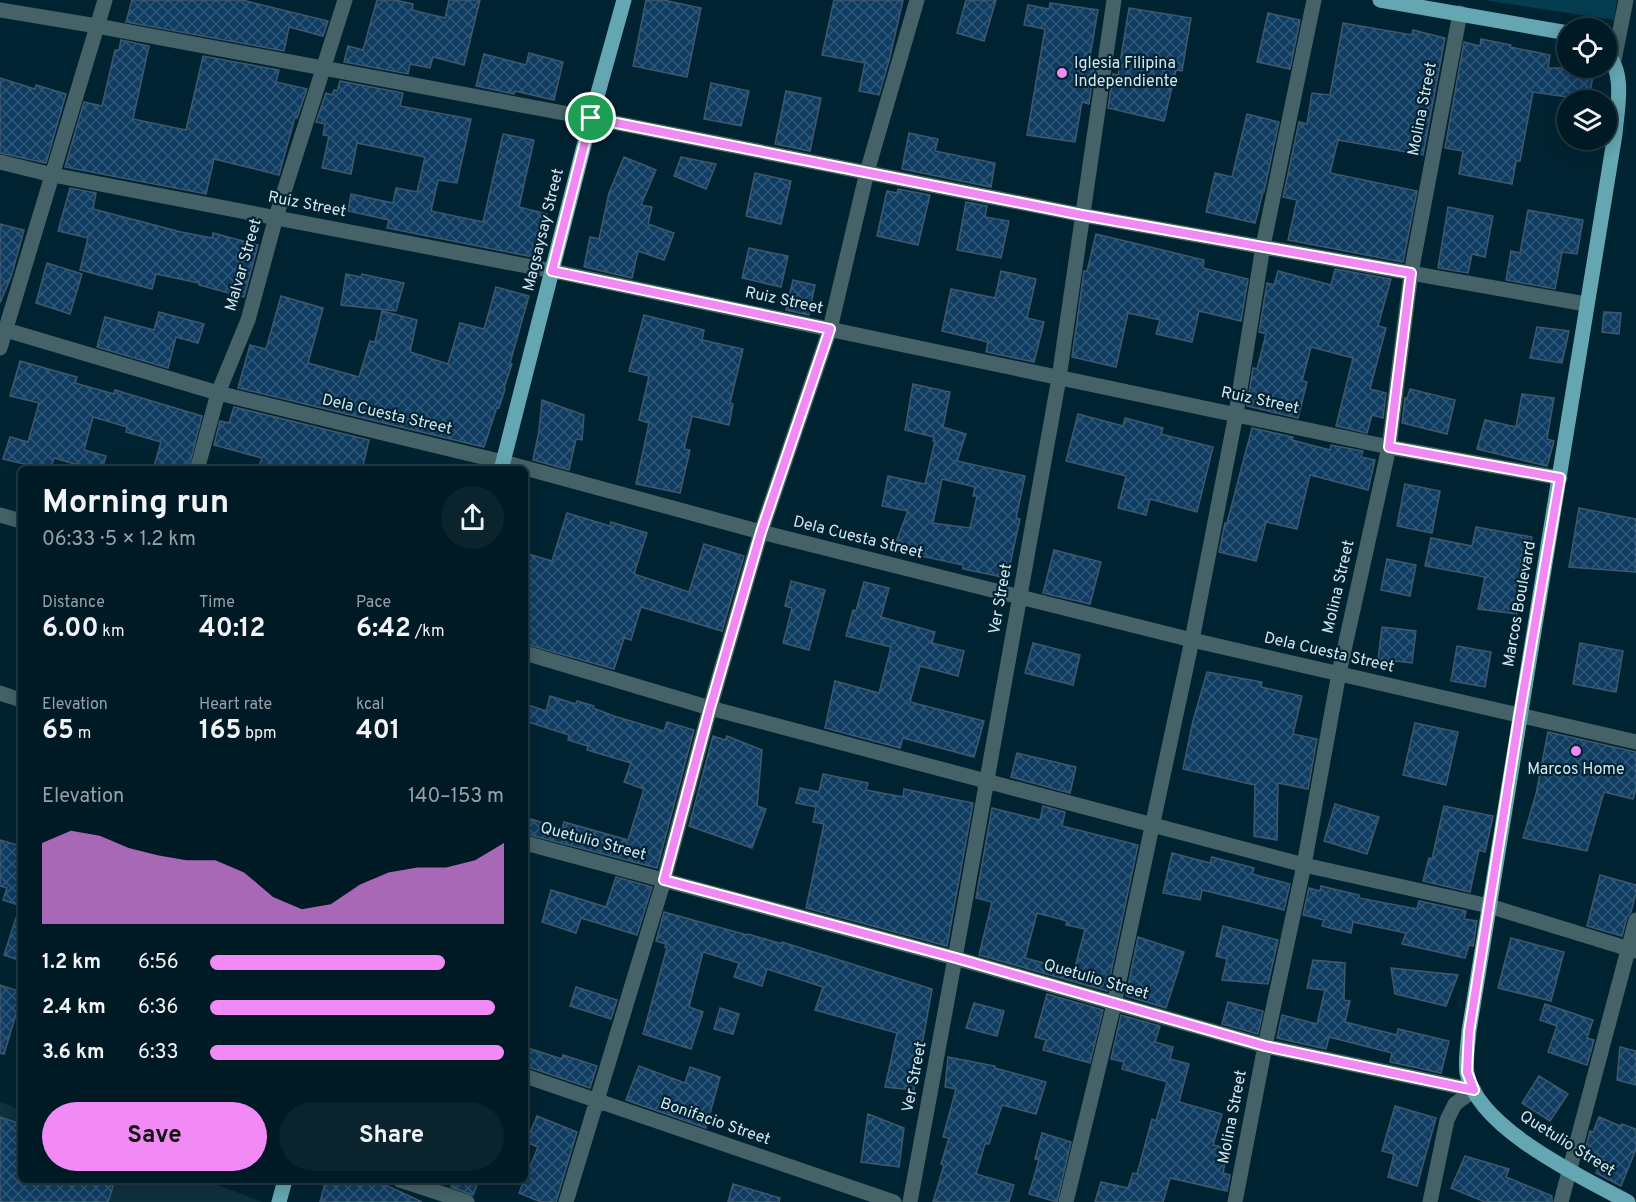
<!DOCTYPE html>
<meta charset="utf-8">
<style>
:root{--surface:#001a25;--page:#0a232d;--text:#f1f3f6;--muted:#95a1a7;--line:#223842;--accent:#f18af4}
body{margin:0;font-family:Overpass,sans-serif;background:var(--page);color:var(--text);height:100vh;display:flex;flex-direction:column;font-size:22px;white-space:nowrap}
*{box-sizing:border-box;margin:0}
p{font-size:20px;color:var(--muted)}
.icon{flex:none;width:33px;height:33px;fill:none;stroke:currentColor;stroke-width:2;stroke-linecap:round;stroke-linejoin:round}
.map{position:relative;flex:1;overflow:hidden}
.side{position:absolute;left:18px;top:466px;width:510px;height:717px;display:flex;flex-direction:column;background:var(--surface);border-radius:9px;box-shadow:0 3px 15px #0003,0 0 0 2px var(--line)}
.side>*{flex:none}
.controls{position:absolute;left:1557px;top:18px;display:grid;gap:12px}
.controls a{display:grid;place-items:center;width:60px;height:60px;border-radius:50%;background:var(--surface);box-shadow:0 3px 15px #0003,0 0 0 2px var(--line);font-size:30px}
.pin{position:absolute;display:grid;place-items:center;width:51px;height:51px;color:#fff;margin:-26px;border:3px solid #fff;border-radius:50%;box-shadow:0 2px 6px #0007}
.round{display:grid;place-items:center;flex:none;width:63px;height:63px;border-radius:32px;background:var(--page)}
.head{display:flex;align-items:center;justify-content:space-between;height:102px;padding:0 24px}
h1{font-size:33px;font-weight:700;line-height:45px}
.metrics{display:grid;grid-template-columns:repeat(3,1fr);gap:9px;height:102px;padding:6px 24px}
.metrics div{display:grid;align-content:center}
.metrics b{font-size:26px;font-weight:700}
.metrics small{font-size:16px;font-weight:400}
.metrics p{font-size:16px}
.chart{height:168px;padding:12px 24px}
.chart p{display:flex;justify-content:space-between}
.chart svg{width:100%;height:108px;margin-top:6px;fill:var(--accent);opacity:.7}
.action{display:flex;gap:12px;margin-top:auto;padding:12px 24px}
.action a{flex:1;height:69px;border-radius:36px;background:var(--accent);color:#111;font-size:24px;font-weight:700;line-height:69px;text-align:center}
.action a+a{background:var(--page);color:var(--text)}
ul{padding:0 24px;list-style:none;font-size:20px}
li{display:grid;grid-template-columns:96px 72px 1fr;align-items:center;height:45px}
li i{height:15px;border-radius:8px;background:var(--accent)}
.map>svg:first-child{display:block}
</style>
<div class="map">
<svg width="1636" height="1202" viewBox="0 0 1636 1202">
<defs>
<pattern id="building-cross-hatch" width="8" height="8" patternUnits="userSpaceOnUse" patternTransform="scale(1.5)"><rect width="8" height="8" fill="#0f3c61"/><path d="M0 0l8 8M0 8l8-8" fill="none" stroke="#315878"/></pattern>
</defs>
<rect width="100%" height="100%" fill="#002331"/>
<path fill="#0e313d" d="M0,1102L21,1110V1180L207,1181L263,1202H0Z"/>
<path fill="#043c50" d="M1484,0H1617L1614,20Z"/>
<path fill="url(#building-cross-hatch)" stroke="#40576e" stroke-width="1.5" fill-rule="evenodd" d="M132,0H242L328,21L323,36L289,27L284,51L126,22Z
M377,0H395L413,4L412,10L445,18L449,0H480L464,65L433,57L430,68L410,64L408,74L344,62L348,46L363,50Z
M646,0H663L701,8L687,77L633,66Z
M834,0H903L890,57L879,95L859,91L865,63L822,55Z
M966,0H996L984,41L957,33Z
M1050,3L1098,10L1088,68L1094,69L1089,104L1082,102L1075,142L1027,135L1045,29L1024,25L1028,5L1049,9Z
M1129,8L1191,18L1182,71L1176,70L1164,121L1108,108L1113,74L1118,75Z
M1268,13L1300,20L1290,69L1257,62Z
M1343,23L1412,35L1413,30L1445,38L1423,155L1338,140L1330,173L1417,191L1403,262L1288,240L1297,200L1283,197L1299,122L1307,124L1312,93L1330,95Z
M1481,39L1511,45L1510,47L1550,55L1548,68H1595L1588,100L1533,92L1520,161H1516L1512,184L1459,174L1463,151L1445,148L1464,42L1480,46Z
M121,40L149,46L133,119L186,130L203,56L279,70L276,82L307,89L297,118L295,117L279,175L214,159L206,194L65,167L84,102L102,106L115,50H119Z
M529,53L563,62L554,100L515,91L514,94L476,86L484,54L526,65Z
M0,78L35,89L36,85L66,94L46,163L0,153Z
M340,81L403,93L400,106L471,119L457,183L438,180L431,211L483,222L503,134L534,140L519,207L547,214L538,258L387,228L389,220L348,211L351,194L393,203L396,188L417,192L425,157L357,143L351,174L322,168L329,136L323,135L325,124L316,122L326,93L332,95L334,90L337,91Z
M711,83L749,91L741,126L704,119Z
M786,91L821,98L810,151L775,144Z
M1247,114L1279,122L1264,192H1263L1255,223L1206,212L1215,173L1232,177Z
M909,133L938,139L935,151L995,163L991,187L902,169Z
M624,157L656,170L641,205L652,207L648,224L674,233L664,260L638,251L632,278L584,267L590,237L599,239L609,193Z
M681,157L716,164L706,189L674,176Z
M755,173L791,181L781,224L746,216Z
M70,188L96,193L93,209L181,232L212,238L213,233L258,245L244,297L199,285V283L156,274L152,289L80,270L88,238L58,231Z
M898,189L930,195L918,245L877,236L887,191L897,193Z
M966,202L987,206L985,217L1009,221L1001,258L957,250Z
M1448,207L1493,216L1485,257L1472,254L1468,273L1438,268Z
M1528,210L1583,220L1577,254L1562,252L1555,289L1506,280L1511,251L1520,253Z
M0,224L24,230L11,277L0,303Z
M1096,234L1204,260L1203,268L1248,279L1241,321L1199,311L1192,342L1156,334L1160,320L1128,313L1116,367L1072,357L1084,271H1087Z
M749,248L788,256L781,287L742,278Z
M47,263L82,274L70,314L36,303Z
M1335,269L1391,279L1378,326L1386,328L1370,389L1386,393L1383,418L1372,415L1367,433L1336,426L1353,358L1311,347L1302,381L1307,382L1298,418L1247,406L1253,368L1257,369L1266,334L1259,332L1267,283L1274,285L1278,271L1331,285Z
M1001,271L1036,279L1027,318L1044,322L1034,362L986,352L988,342L942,331L951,289L995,298Z
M346,274L361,277L362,274L404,283L396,311L341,305Z
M793,280L815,285L809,315L786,310Z
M496,287L529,296L510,363L512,364L504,388L505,389L499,408L497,407L484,447L238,388L250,345L266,349L281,296L323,308L308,363L359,377L370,341L375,342L382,311L417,320L410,352L448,364L460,323L484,329Z
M159,312L204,324L198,343L176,337L168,368L97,347L105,317L154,330Z
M1604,312L1621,313L1619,334L1602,332Z
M644,315L704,330L702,340L743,349L730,403L733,404L729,425L692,416L684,449L690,450L680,493L636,484L649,423L639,420L649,376L629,371Z
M1537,327L1569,331L1562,363L1530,358Z
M20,361L77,377L75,383L114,394L115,390L202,416L188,470H153L161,442L126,432L127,427L93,417L84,450L106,456L102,470H95L54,458L50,470L3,459L10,437L28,442L39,403L10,396Z
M913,384L950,392L943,427L966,434L957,461L1025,476L1016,518L1020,519L1007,578L963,569V565L893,550L908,511L882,506L888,476L925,484L935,441H933L934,437L905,430ZM942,479L975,487L973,496H977L970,528L933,523Z
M1410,389L1455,400L1447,434L1402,423L1405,398L1407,399Z
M1522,394L1554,398L1547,439L1554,441L1547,466L1477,449L1485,420L1516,427Z
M542,400L584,415L582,440L576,439L569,470L533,460L539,431Z
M234,407L369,440L362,470H271L259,466L262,458L214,445L220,421L229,423Z
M1078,414L1123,426L1125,418L1163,428L1161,434L1213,447L1197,512L1150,499L1146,515L1118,508L1126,476L1066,461Z
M1252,428L1293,437L1292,440L1330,450L1331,445L1363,451L1361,457L1375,460L1368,490L1310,475L1297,529L1266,522L1256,561L1219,552L1225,523H1227Z
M1405,484L1440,491L1432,533L1397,526Z
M1579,508L1636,519V572L1569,567Z
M567,513L610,526L611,522L647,533L634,574L689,592L704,544L744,556L722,631L641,607L631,640L624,638L614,669L525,644V553L552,561Z
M1476,527L1532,537L1525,571H1522L1517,614L1478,609L1485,577L1425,566L1431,538L1472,546Z
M1054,550L1101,562L1090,604L1043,593Z
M1387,559L1416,565L1410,596L1381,590Z
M791,581L825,590L809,650L783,643L792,608L785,606Z
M864,582L889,588L881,617L935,632L932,643L964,651L958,676L920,666L910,702L984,721L974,757L903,738L900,748L825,728L835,681L879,693L891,647L846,636L853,610L856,611Z
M1382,627L1416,631L1412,663L1378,659Z
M1033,643L1080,655L1073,685L1025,673Z
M1580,643L1623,651L1616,692L1573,684Z
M1457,646L1491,652L1485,687L1451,681Z
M1207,672L1262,682L1261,687L1302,696L1293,734L1317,739L1308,789L1278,783L1277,840L1254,836L1255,785L1183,769L1193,721Z
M550,696L576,704L577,701L594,706L593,708L614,716L664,731L667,722L694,730L657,868L526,834L531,819L562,829L564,822L628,840L644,789L624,782L631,763L587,750L588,746L568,740L569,735L525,721V704L546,711Z
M1415,723L1458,732L1446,785L1403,775Z
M1548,732L1636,752V789L1633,799L1604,792L1587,851L1523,838L1536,794Z
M713,736L725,740L727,736L762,750L757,806L766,809L752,848L689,826Z
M1017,753L1076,767L1070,793L1011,777Z
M823,774L868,783L866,790L903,797L904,789L973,803L947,946L806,908L824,824L813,822L816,807L796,803L800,788L819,792Z
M1335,804L1379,817L1367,854L1324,841Z
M1043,806L1065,812L1062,826L1138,845L1107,991L979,955L992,902L976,898L992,808L1040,820ZM1037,913L1067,921L1066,925L1085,929L1074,971L1025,958Z
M1444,806L1493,816L1485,852L1479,850L1470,892L1423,881L1429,858L1432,859Z
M0,840L21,846V906L3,900L7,888L0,886Z
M1172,853L1210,863L1212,857L1254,868L1252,874L1290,884L1284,910L1202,890L1200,900L1163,893Z
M1600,875L1636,885V893L1631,912L1627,917L1622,936L1587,926Z
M616,877L652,887L637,935L581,918L576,933L542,922L551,890L606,907Z
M1321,886L1359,895V898L1417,909L1419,901L1466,911L1464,919L1477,921L1473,946L1469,945L1465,958L1402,944L1406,933L1353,922L1351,933L1322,926L1324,920L1303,915L1309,888L1320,891Z
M18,912H21V961L4,955Z
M664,912L747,935L748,934L782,944V942L932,989L914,1090L885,1087L897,1033L815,1010L823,987L767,969L762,986L734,977L739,963L703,952L689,1007L703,1012L691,1049L643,1034L667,948L665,947L666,944L656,941Z
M1223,926L1278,940L1268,984L1222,980L1227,959L1216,956Z
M1138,937L1184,952L1166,1008L1126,996Z
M1511,938L1564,952L1551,1001L1498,988Z
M1313,960L1345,963L1344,1000L1350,1001L1345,1022L1397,1035L1398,1029L1449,1041L1441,1073L1390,1062L1392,1053L1329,1037L1326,1049L1277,1038L1282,1015L1317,1024L1325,990L1307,988Z
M1391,968L1458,975L1446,1006L1395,994Z
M0,985L21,992V998L4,1054L0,1053Z
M576,987L617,1000L611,1019L570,1006Z
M1047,994L1103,1010L1090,1063L1043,1050L1046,1040L1035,1037Z
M1228,1002L1263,1011L1258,1034L1222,1024Z
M974,1003L1004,1011L997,1036L966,1028Z
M1545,1004L1593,1020L1587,1038L1594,1040L1587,1065L1548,1052L1557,1026L1540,1020Z
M720,1008L739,1014L733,1034L714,1029Z
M1121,1015L1160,1026L1155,1042L1173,1047L1170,1059L1189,1064L1179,1102L1222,1114L1213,1145L1228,1148L1223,1173L1230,1175L1227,1191L1170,1178L1163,1202H1095L1101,1182L1128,1188L1133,1173L1137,1174L1152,1119L1156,1121L1167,1082L1122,1069L1124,1062L1111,1059Z
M525,1047L562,1059L563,1055L597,1066L590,1088L525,1066Z
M1620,1047L1636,1051V1085L1617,1080Z
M948,1057L995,1066V1068L1046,1082L1036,1114L1002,1105L989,1144H985L976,1174L1014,1185L1009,1202H933L944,1165L941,1164L949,1138L943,1137L956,1089L945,1087Z
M639,1066L685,1083L690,1067L720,1077L706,1128L626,1100Z
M1539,1076L1568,1094L1550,1121L1522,1103Z
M1395,1106L1436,1118L1417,1186L1388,1177L1394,1154L1382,1151Z
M868,1114L904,1128L899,1167L861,1162Z
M537,1116L577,1132L556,1202H541L519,1193L538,1147L526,1142Z
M0,1117L21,1124V1180H115L108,1202H0Z
M1599,1117L1620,1126L1622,1124L1636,1129V1149L1621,1186L1596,1173L1603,1159L1585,1151L1590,1131L1593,1132Z
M1042,1133L1071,1142L1057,1202L1029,1194L1039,1160L1035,1159Z
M1465,1156L1509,1169L1506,1177L1552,1196V1202H1485L1451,1188Z
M326,1180H375L422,1202H320Z
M454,1180H479L473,1195L451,1187Z
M733,1184L780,1198L779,1202H728Z"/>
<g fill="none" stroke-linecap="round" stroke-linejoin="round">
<path stroke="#446267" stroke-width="15" d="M0,10L97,26L591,118L1082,215L1586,304
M1614,60L1626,0
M0,162L53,175L553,271L1389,447L1560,478
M6,330L218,393L503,462L761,532L1192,640L1636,742
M0,348L105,0
M197,470L218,393L248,320L276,217L345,0
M0,515L21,521
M525,653L710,708L1304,865L1489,906L1636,951
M0,693L21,700
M525,843L955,958L1265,1046L1474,1090
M525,1076L894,1202
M400,1180L467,1202
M566,1202L664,880L710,708L761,532L830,329L867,172L917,0
M910,1202L955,958L1059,378L1114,0
M1066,1202L1114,1004L1192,640L1236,414L1263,246L1314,0
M1235,1202L1265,1046L1304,865L1339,673L1389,447L1411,273L1460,13
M1430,1202L1447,1120L1455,1104L1474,1090
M1561,1202L1636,920"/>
<path stroke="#64a6b1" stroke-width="15" d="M1380,0L1568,33
M1606,53C1626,72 1617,109 1615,134L1469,1031C1468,1044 1465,1061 1467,1073C1477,1128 1583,1178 1628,1202
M501,470L591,118L624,0
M279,1202L285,1180"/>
</g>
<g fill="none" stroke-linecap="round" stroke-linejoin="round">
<g stroke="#fff" stroke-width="12">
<path id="route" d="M591,118L1082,215L1411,273L1389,447L1560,478L1519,717L1469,1032L1467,1072L1474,1090L1265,1046L956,958L664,880L710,708L761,532L830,329L552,271Z"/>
</g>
<use href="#route" stroke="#f18af4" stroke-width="8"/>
</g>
<g fill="#f18af4" stroke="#002331" stroke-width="2">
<circle cx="1062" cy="73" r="6"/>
<circle cx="1576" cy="751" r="6"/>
</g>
<g text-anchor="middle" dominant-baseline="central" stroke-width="4.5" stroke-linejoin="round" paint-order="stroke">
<g font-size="16" fill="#d4e6f0" stroke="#002331" text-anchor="start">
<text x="1074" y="64">Iglesia Filipina<tspan x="1074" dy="18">Independiente</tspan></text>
<text x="1576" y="770" text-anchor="middle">Marcos Home</text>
</g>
<g font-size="16" fill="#d4e6f0" stroke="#002331">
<text transform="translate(1423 109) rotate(-79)">Molina Street</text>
<text transform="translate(307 205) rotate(11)">Ruiz Street</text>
<text transform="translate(544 230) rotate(-76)">Magsaysay Street</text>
<text transform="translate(244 265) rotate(-74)">Malvar Street</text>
<text transform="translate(784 301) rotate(12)">Ruiz Street</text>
<text transform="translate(1260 401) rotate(12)">Ruiz Street</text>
<text transform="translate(387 415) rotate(13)">Dela Cuesta Street</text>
<text transform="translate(858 538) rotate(14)">Dela Cuesta Street</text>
<text transform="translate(1339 587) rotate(-77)">Molina Street</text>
<text transform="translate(1001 599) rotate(-80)">Ver Street</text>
<text transform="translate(1520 604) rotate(-80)">Marcos Boulevard</text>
<text transform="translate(1329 653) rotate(13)">Dela Cuesta Street</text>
<text transform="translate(593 842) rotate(15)">Quetulio Street</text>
<text transform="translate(1096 980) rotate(16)">Quetulio Street</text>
<text transform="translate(915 1077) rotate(-79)">Ver Street</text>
<text transform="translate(1233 1117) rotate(-79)">Molina Street</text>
<text transform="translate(715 1122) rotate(19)">Bonifacio Street</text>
<text transform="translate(1567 1144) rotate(32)">Quetulio Street</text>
</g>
</g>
</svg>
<div class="controls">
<a><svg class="icon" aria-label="locate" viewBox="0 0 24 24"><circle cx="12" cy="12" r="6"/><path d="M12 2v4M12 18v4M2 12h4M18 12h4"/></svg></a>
<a><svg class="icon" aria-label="layers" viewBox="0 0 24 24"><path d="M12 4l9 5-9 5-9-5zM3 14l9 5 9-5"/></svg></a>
</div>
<div class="pin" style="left:591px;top:118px;background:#1e9e55"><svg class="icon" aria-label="arrive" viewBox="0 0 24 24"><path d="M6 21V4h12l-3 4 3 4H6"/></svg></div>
<section class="side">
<div class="head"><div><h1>Morning run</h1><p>06:33 · 5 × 1.2 km</p></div><a class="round"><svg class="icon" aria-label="share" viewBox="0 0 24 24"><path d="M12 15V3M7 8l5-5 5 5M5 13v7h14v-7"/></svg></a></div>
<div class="metrics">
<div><p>Distance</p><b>6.00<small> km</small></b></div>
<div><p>Time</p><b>40:12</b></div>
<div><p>Pace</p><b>6:42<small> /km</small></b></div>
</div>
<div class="metrics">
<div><p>Elevation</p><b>65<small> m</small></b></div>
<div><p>Heart rate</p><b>165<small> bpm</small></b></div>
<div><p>kcal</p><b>401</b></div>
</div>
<div class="chart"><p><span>Elevation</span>140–153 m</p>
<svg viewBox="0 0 160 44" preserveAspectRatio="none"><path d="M0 44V11L10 6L20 8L30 13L40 16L50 18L60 18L70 23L80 33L90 38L100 36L110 28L120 23L130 21L140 21L150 18L160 11V44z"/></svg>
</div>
<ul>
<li><b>1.2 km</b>6:56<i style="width:80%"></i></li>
<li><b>2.4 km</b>6:36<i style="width:97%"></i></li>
<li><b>3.6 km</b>6:33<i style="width:100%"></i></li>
</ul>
<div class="action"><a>Save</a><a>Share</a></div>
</section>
</div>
